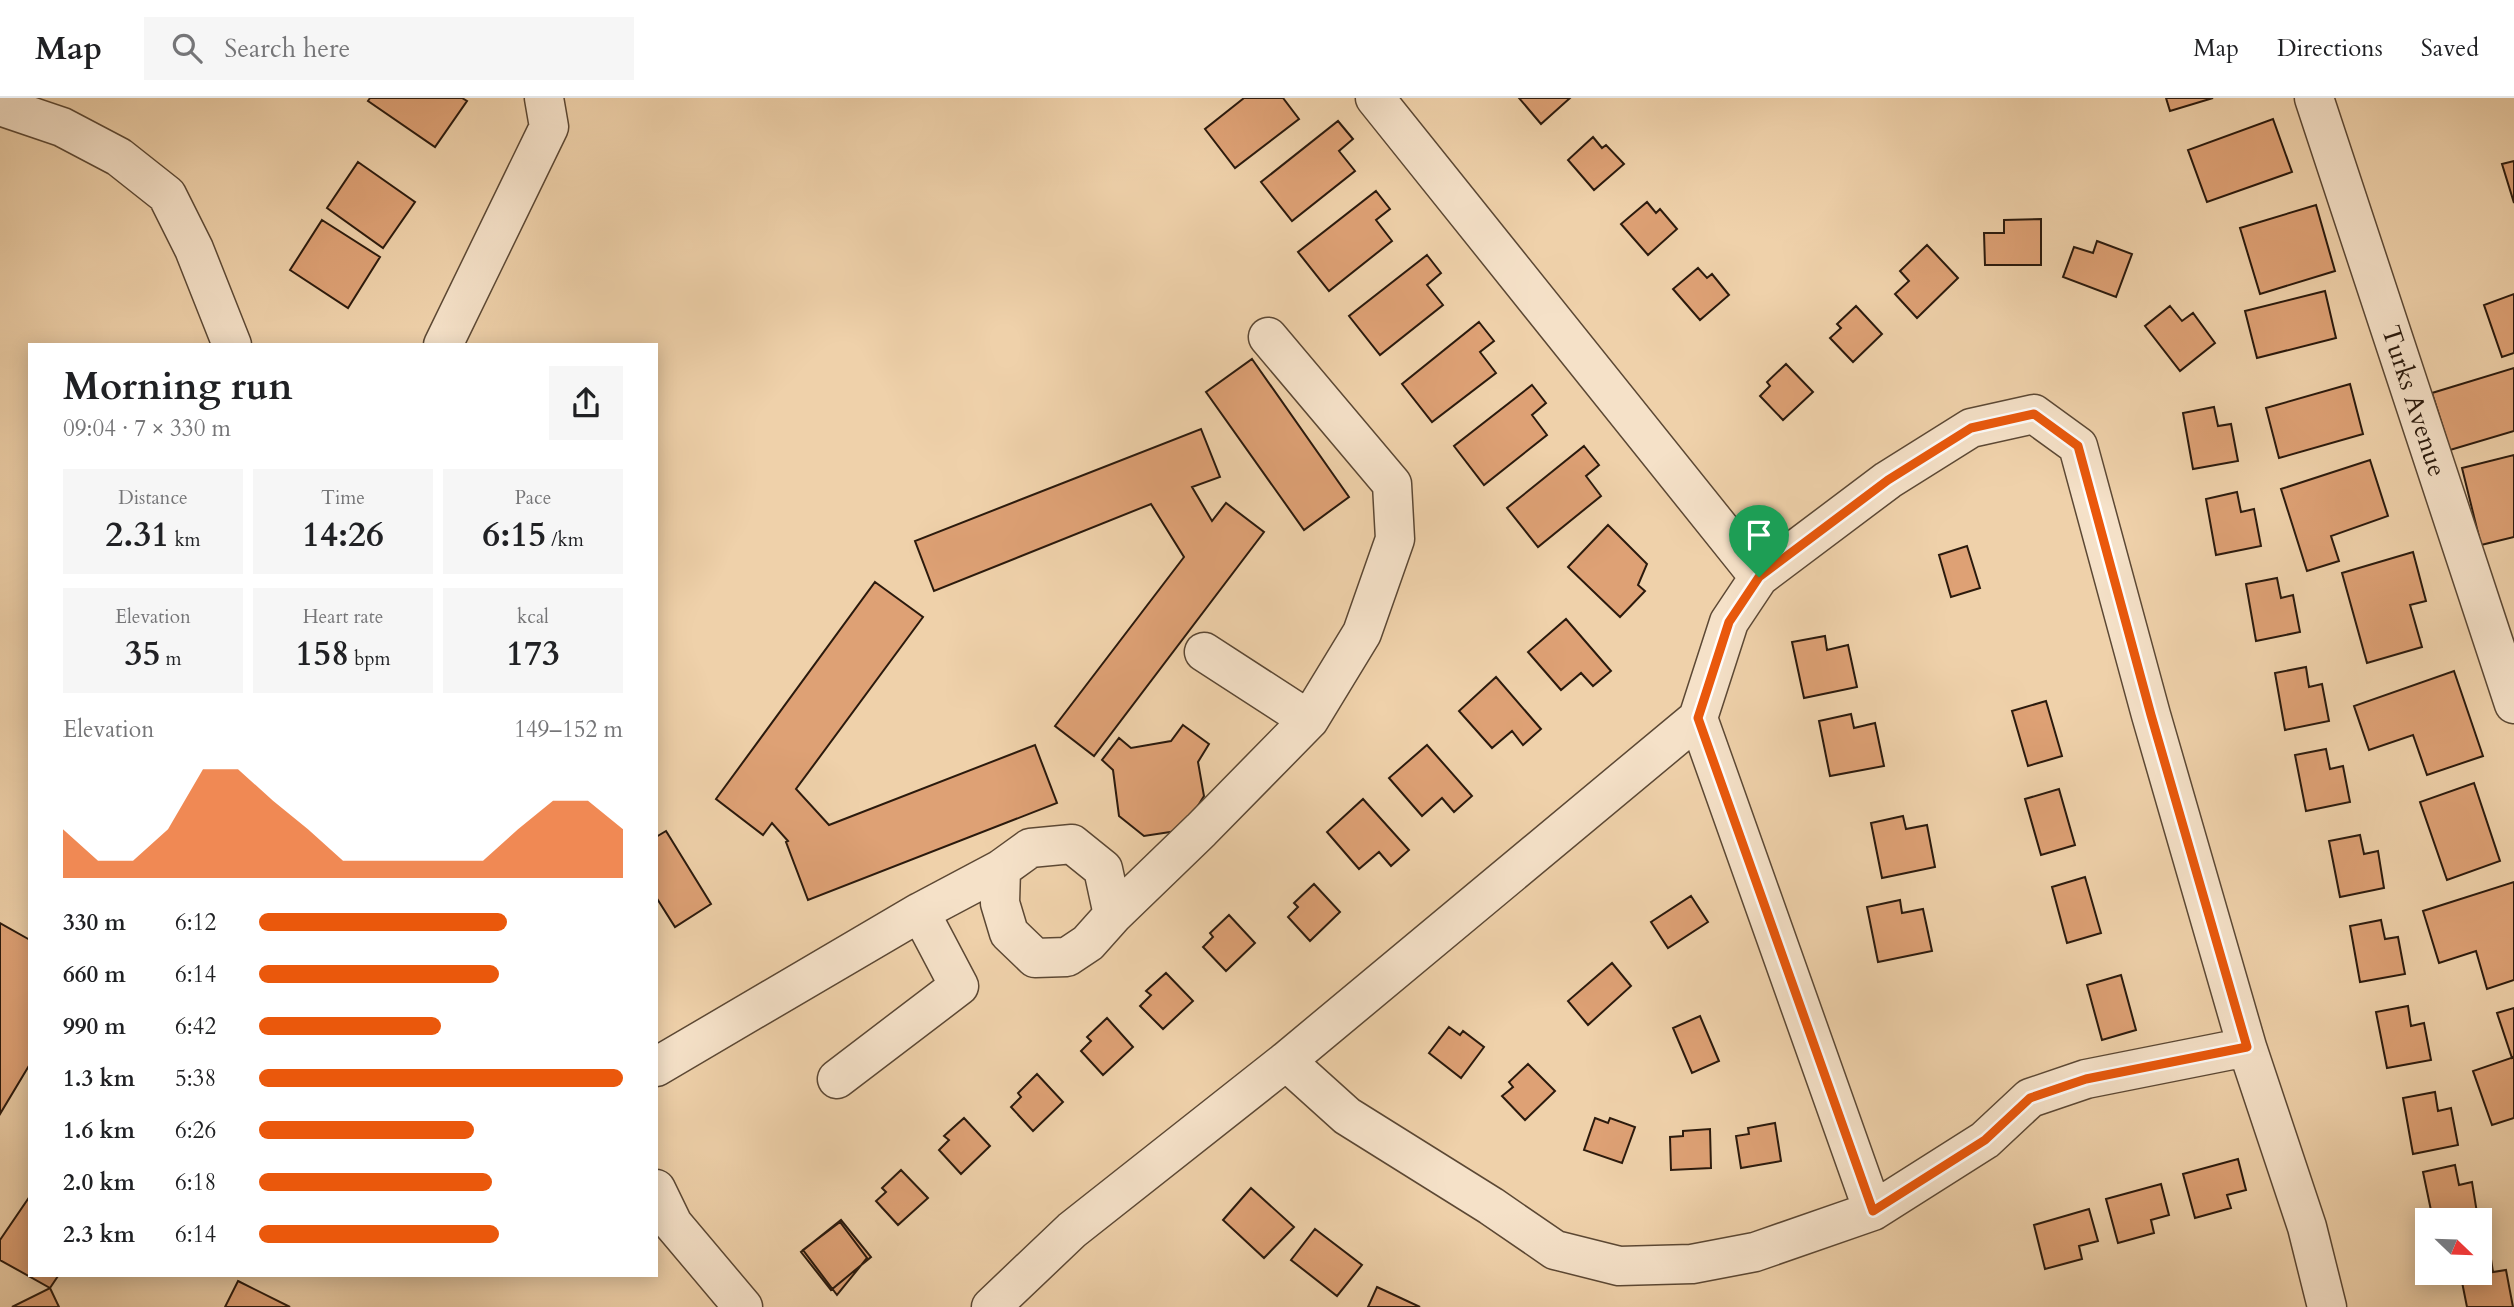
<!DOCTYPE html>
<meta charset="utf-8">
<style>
:root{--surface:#fff;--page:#f6f6f6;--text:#202124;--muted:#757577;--line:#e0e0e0;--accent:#ea580c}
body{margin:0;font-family:Cardo,serif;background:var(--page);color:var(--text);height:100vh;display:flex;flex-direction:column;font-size:26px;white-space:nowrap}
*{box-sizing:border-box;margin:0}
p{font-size:23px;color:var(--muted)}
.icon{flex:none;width:38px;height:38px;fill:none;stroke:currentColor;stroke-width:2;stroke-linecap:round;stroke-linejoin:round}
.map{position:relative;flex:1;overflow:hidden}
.side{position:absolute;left:28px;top:245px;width:630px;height:934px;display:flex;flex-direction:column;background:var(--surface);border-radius:0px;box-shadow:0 4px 18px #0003}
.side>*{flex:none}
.needle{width:46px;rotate:113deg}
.tools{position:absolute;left:2415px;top:1110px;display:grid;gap:14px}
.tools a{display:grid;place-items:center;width:77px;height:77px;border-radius:0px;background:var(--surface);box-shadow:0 4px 18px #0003;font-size:35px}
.pin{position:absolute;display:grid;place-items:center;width:60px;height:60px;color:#fff;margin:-72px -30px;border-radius:50% 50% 50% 0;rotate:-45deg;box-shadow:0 0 7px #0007}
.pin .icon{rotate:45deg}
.round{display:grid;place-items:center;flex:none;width:74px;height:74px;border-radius:0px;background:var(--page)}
.overview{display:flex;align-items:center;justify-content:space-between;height:119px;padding:0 35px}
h1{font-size:38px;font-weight:700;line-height:52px}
.figures{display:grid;grid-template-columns:repeat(3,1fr);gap:10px;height:119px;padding:7px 35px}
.figures div{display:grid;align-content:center;border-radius:0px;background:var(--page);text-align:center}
.figures b{font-size:35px;font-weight:700}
.figures small{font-size:19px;font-weight:400}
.figures p{font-size:19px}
.chart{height:196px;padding:14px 35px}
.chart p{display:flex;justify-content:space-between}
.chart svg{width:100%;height:126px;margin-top:7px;fill:var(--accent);opacity:.7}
ul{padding:0 35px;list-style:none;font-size:23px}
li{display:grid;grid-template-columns:112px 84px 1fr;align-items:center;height:52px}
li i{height:18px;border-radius:9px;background:var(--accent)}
header{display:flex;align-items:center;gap:42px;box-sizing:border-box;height:98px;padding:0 35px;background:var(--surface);border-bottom:2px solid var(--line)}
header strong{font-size:33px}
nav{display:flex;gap:38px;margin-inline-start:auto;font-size:24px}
.search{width:490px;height:63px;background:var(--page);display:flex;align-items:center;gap:18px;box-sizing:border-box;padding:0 24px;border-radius:0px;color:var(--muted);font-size:26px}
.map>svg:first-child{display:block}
</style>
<header>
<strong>Map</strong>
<div class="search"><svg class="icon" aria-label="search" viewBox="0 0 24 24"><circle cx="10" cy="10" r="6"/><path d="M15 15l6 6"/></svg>Search here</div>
<nav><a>Map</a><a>Directions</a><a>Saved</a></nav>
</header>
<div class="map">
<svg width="2514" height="1209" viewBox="0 0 2514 1209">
<rect width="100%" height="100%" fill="#efd1aa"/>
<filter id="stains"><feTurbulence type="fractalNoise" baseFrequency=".00286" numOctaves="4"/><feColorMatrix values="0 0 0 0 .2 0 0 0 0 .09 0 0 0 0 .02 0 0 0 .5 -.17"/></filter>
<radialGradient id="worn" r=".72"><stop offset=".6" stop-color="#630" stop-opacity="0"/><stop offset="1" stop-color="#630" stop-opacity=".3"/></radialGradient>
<path fill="#dea175" stroke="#2b1a0d" stroke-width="2" d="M370,0H462L467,3L435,49L368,3Z
M1244,0H1283L1299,21L1235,70L1205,31Z
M1519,0H1570L1541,26Z
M2166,0H2213L2170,13Z
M2273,21L2292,74L2207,104L2188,52Z
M1338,23L1353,41L1339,53L1355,73L1292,123L1261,84Z
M1593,39L1602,50L1606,47L1624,66L1594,92L1568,62Z
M2514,63V105L2502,66Z
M358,64L415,104L383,150L327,110Z
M1376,93L1390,111L1376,122L1392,143L1329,193L1298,154Z
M1647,104L1656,115L1660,111L1677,131L1648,157L1621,126Z
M2316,107L2335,173L2260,196L2240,130Z
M2041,121V167H1985L1984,135H2004V122Z
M322,122L380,159L348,210L290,172Z
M2097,143L2132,156L2116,199L2063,179L2074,149L2093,155Z
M1927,147L1958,180L1917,220L1895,196L1909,183L1900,173Z
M1427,157L1441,175L1427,187L1443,207L1380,257L1349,218Z
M1698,170L1707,180L1712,176L1729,197L1700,222L1673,191Z
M2325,193L2336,240L2257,260L2245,213Z
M2514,196V255L2502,259L2484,207Z
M1856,208L1882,236L1853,264L1830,240L1841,230L1837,226Z
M2170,208L2182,223L2193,215L2215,245L2180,273L2145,228Z
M1479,224L1494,243L1480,254L1496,275L1432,324L1402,286Z
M1252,261L1349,399L1304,432L1206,294Z
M1786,266L1813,294L1783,322L1760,298L1770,288L1767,284Z
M2514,270V333L2450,352L2432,295Z
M2350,286L2363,336L2279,360L2266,310Z
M1532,287L1546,305L1532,317L1547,337L1484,387L1454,348Z
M2214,309L2218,328L2231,326L2238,363L2193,371L2183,315Z
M1201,331L1220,379L1192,389L1212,423L1226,405L1264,434L1094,658L1055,628L1184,459L1151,406L934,493L915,443Z
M1584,348L1599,367L1586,378L1601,398L1538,449L1507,410Z
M2514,357V439L2481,447L2462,370Z
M2370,362L2388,418L2331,438L2339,463L2307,473L2281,391Z
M2237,394L2241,414L2254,411L2261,448L2216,457L2206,401Z
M1608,427L1647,466L1638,487L1645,493L1620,519L1568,469Z
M1967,448L1980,490L1951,499L1939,457Z
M2413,454L2426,503L2410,507L2422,549L2367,565L2342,475Z
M2277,480L2281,500L2293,497L2300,534L2256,543L2246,486Z
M875,484L923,519L796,691L829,727L1035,647L1057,705L808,802L786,744L788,743L772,725L763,737L716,701Z
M1566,521L1611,573L1593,588L1581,575L1561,592L1528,554Z
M1825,538L1827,552L1848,547L1857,589L1804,600L1792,544Z
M2306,569L2309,589L2322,586L2329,623L2285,632L2275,575Z
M2454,573L2483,658L2427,677L2413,637L2369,652L2354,608Z
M1496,579L1541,631L1523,647L1512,633L1492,650L1459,613Z
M2046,603L2062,658L2028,668L2012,613Z
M1851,616L1854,630L1875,625L1884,668L1830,678L1819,623Z
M1183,627L1209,646L1198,664L1204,698L1183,732L1144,738L1119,718L1113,672L1102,662L1119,640L1131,650L1171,643Z
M1427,647L1472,698L1454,714L1442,700L1422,718L1389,680Z
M2326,651L2330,671L2343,668L2350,704L2306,713L2295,657Z
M2474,685L2500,763L2447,782L2420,704Z
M2059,691L2075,747L2041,757L2025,701Z
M1363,701L1409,752L1391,768L1379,754L1359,771L1327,734Z
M1903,718L1906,731L1927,727L1935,769L1882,780L1871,725Z
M666,733L711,806L675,829L656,799V739Z
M2360,737L2364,756L2378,753L2384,790L2340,799L2329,743Z
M2085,779L2101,835L2067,845L2052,789Z
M2514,784V882L2487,891L2476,853L2439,865L2423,813Z
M1314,786L1340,814L1310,843L1288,819L1298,809L1294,805Z
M1691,798L1708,824L1668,850L1651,824Z
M1900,802L1902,815L1923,811L1932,853L1878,864L1867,809Z
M1229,817L1255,845L1226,873L1203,849L1213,839L1210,835Z
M2381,822L2385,841L2398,839L2405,876L2360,884L2350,828Z
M0,825L30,842V966L0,1016Z
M1612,865L1631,888L1588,927L1568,903Z
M1166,875L1193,903L1163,931L1140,908L1151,897L1146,893Z
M2121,877L2136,932L2102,942L2087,887Z
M2408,908L2411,928L2424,925L2431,962L2387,970L2376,914Z
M2514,910V959L2512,960L2497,915Z
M1700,918L1719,963L1692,975L1673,930Z
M1107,920L1133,949L1103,977L1081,953L1091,943L1087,939Z
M1449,929L1460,937L1463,933L1484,949L1461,980L1429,955Z
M2514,959V1020L2492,1027L2473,973Z
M1528,966L1555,993L1525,1022L1502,998L1513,989L1509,984Z
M1037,976L1063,1004L1033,1033L1011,1009L1021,999L1018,995Z
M2435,994L2438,1013L2451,1010L2458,1047L2413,1056L2403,1000Z
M964,1020L990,1048L961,1076L939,1052L949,1042L944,1038Z
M1595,1020L1608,1025L1610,1020L1635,1029L1622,1065L1584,1052Z
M1775,1025L1781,1063L1741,1070L1736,1038L1749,1036L1748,1030Z
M1710,1031L1711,1070L1671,1072L1670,1039L1683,1038V1033Z
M2238,1061L2246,1092L2227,1097L2231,1110L2195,1120L2183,1076Z
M2455,1067L2459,1087L2472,1084L2478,1121L2433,1122L2423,1074Z
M901,1072L928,1100L898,1127L876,1103L886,1094L882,1090Z
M2161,1086L2169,1117L2151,1122L2154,1135L2118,1145L2106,1101Z
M1251,1090L1294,1129L1264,1160L1223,1122Z
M30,1098V1178H58L50,1190L0,1162V1142Z
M2089,1111L2098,1143L2079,1148L2082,1161L2045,1171L2034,1127Z
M841,1122L871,1159L831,1192L801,1154Z
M840,1124L867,1160L837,1197L803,1152Z
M1315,1131L1362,1167L1337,1198L1291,1162Z
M2490,1155L2493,1174L2506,1172L2513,1209H2467L2460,1174H2480V1157Z
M238,1183L290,1209H225Z
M1377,1189L1420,1209H1368Z
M50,1190L59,1209H12Z"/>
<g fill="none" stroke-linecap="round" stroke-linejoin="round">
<g stroke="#5c4834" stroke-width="41">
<path id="minor" d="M2314,0L2514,606
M0,8L62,29L119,59L167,97L194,151L232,247
M443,247L549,29L544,0
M1759,479L1888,382L1971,330L2034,316L2078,348L2151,617L2247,949L2307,1129L2327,1209
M1204,554L1309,622
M1698,620L1873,1113
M1113,817L1201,732L1309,622L1362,535L1395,441L1392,386L1268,239
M1286,963L1347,1018L1491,1108L1555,1152L1619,1168L1692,1166L1755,1154L1873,1113L1985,1042L2030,1000L2086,981L2247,949
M656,969L920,814L1001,771L1030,750L1072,746L1103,771L1113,817L1088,845L1067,859L1035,860L1009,835L1000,805L1001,771
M837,981L959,888L920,814
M656,1091L673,1126L743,1209
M991,1209L1072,1132L1286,963L1698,620L1729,524L1759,479L1375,0"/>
</g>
<use href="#minor" stroke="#f5e1c8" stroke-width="38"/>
</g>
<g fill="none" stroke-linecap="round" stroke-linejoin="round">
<g stroke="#fff" stroke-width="14">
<path id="route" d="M2034,316L2078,348L2151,617L2247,949L2086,981L2030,1000L1985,1042L1873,1113L1698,620L1729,524L1759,479L1888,382L1971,330Z"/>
</g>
<use href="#route" stroke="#ea580c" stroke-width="9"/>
</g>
<g text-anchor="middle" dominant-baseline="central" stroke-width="7" stroke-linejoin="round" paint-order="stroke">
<g font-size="26" fill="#2b1a0d" stroke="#f5e1c8">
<text transform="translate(2414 303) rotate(72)">Turks Avenue</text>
</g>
</g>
<rect width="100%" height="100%" filter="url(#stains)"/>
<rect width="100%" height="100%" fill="url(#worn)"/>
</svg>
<div class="tools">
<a><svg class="needle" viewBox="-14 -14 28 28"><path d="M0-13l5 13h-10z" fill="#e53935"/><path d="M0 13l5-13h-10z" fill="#757577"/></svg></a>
</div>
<div class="pin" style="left:1759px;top:479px;background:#1e9e55"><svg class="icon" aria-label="arrive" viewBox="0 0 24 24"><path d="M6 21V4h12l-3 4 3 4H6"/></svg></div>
<section class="side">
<div class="overview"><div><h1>Morning run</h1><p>09:04 · 7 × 330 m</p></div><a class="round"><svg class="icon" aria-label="share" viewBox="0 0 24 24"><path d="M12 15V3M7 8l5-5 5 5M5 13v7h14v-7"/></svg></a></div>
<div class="figures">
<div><p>Distance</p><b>2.31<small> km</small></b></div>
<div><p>Time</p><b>14:26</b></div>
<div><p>Pace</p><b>6:15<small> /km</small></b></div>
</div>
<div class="figures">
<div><p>Elevation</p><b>35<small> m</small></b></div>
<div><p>Heart rate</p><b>158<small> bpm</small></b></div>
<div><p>kcal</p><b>173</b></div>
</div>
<div class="chart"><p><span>Elevation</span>149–152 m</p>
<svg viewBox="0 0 160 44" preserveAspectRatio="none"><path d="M0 44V27L10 38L20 38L30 27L40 6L50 6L60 17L70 27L80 38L90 38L100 38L110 38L120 38L130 27L140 17L150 17L160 27V44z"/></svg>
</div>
<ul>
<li><b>330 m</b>6:12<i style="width:68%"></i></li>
<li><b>660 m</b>6:14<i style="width:66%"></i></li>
<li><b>990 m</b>6:42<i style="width:50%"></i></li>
<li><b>1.3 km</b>5:38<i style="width:100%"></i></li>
<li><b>1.6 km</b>6:26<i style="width:59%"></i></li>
<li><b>2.0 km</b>6:18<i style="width:64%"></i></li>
<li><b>2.3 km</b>6:14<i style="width:66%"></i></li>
</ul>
</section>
</div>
